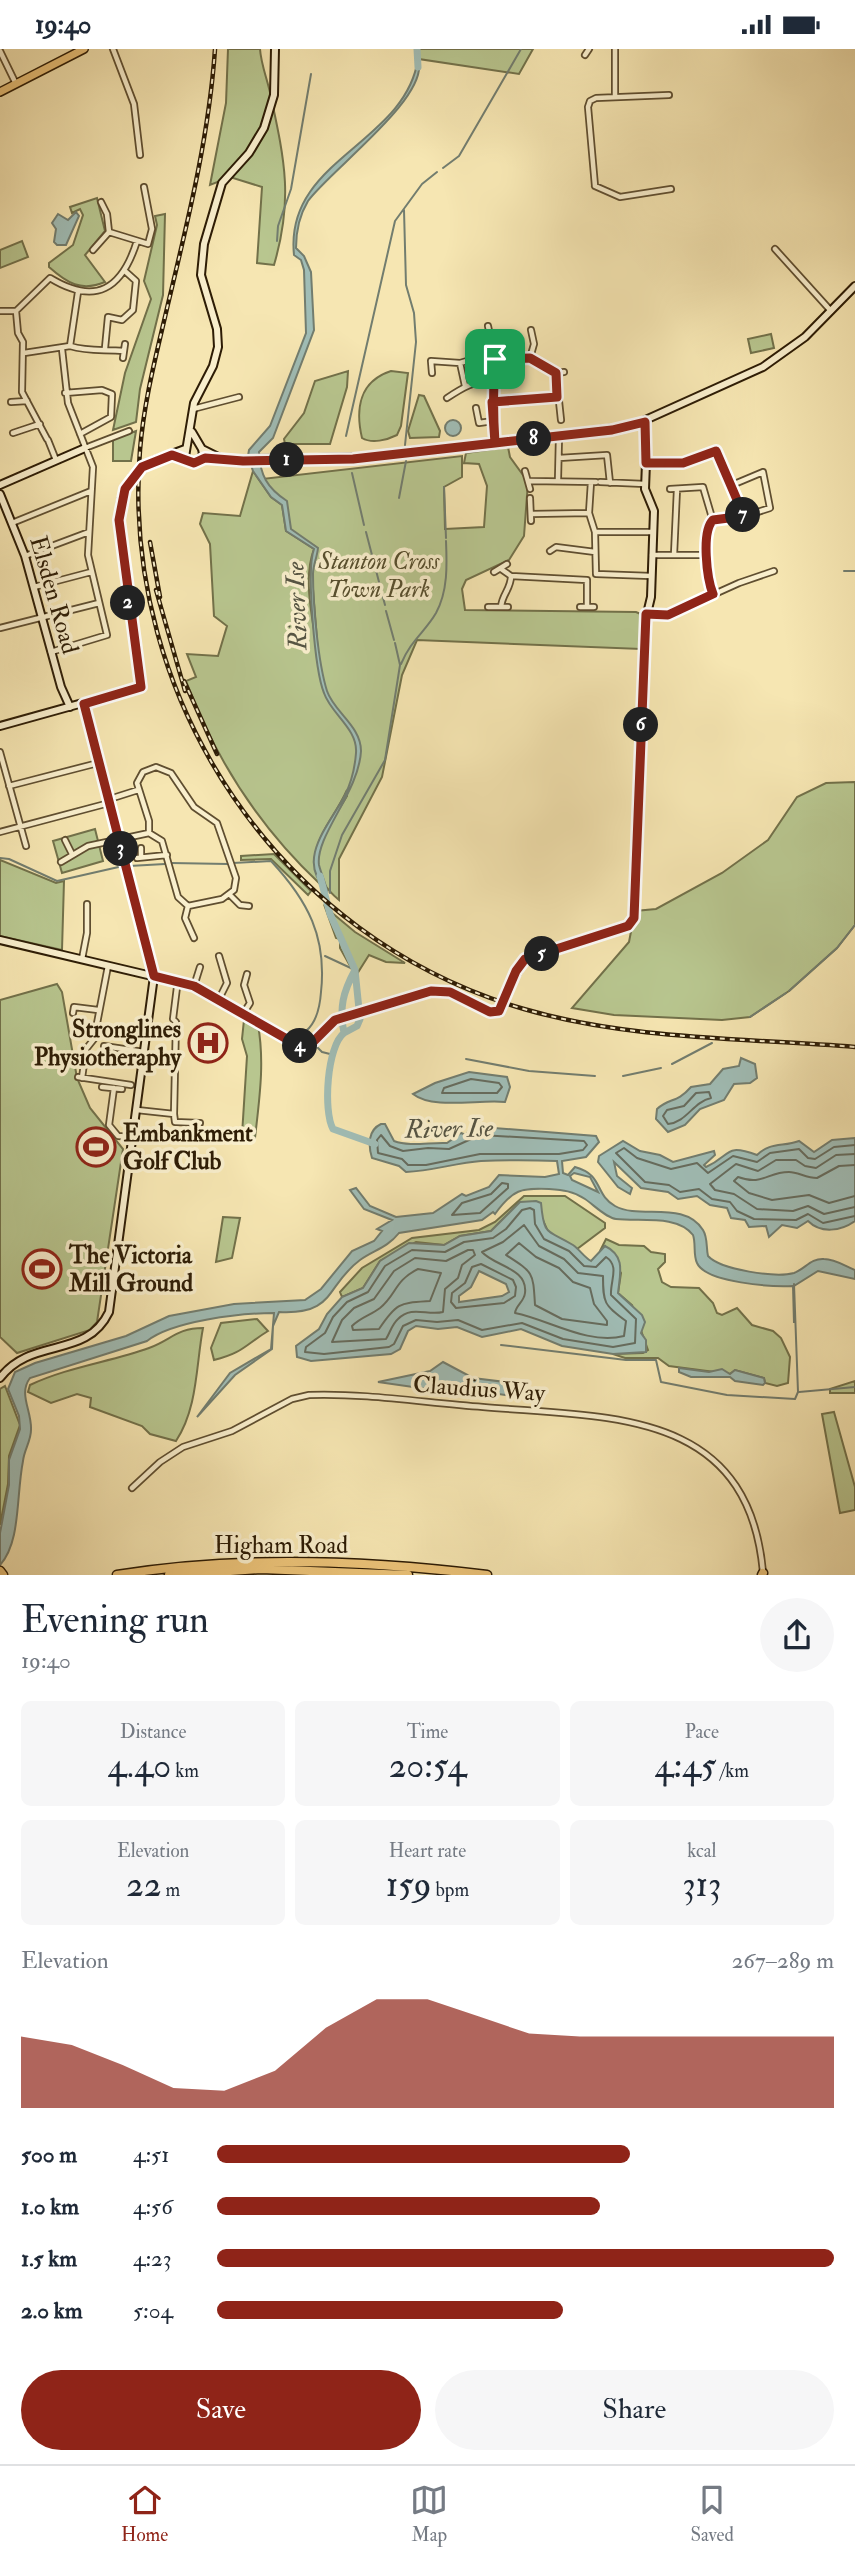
<!DOCTYPE html>
<meta charset="utf-8">
<style>
:root{--surface:#fff;--page:#f6f6f7;--text:#1f2937;--muted:#747a83;--line:#e0e1e3;--accent:#8f2418}
body{margin:0;font-family:"IM FELL Double Pica",serif;background:var(--page);color:var(--text);height:100vh;display:flex;flex-direction:column;font-size:26px;white-space:nowrap}
*{box-sizing:border-box;margin:0}
p{font-size:23px;color:var(--muted)}
.icon{flex:none;width:38px;height:38px;fill:none;stroke:currentColor;stroke-width:2;stroke-linecap:round;stroke-linejoin:round}
.map{position:relative;height:1526px;overflow:hidden}
.sheet{display:flex;flex-direction:column;background:var(--surface);flex:1}
.sheet>*{flex:none}
.pin{position:absolute;display:grid;place-items:center;width:60px;height:60px;color:#fff;margin:-30px;border-radius:14px;box-shadow:0 4px 10px #0006}
.km{position:absolute;width:35px;height:35px;margin:-18px;border-radius:50%;background:#222;color:#fff;font-size:19px;line-height:35px;text-align:center}
.round{display:grid;place-items:center;flex:none;width:74px;height:74px;border-radius:37px;background:var(--page)}
.headline{display:flex;align-items:center;justify-content:space-between;height:119px;padding:0 21px}
h1{font-size:38px;font-weight:600;line-height:52px}
.stats{display:grid;grid-template-columns:repeat(3,1fr);gap:10px;height:119px;padding:7px 21px}
.stats div{display:grid;align-content:center;border-radius:10px;background:var(--page);text-align:center}
.stats b{font-size:35px;font-weight:600}
.stats small{font-size:19px;font-weight:400}
.stats p{font-size:19px}
.chart{height:196px;padding:14px 21px}
.chart p{display:flex;justify-content:space-between}
.chart svg{width:100%;height:126px;margin-top:7px;fill:var(--accent);opacity:.7}
.action{display:flex;gap:14px;margin-top:auto;padding:14px 21px}
.action a{flex:1;height:80px;border-radius:42px;background:var(--accent);color:#fff;font-size:28px;font-weight:600;line-height:80px;text-align:center}
.action a+a{background:var(--page);color:var(--text)}
ul{padding:0 21px;list-style:none;font-size:23px}
li{display:grid;grid-template-columns:112px 84px 1fr;align-items:center;height:52px}
li i{height:18px;border-radius:9px;background:var(--accent)}
.status{display:flex;justify-content:space-between;align-items:center;height:49px;padding:0 35px;background:var(--surface);direction:ltr}
.status svg{height:19px;fill:currentColor}
.menu{display:flex;justify-content:space-around;align-items:center;height:98px;border-top:2px solid var(--line);background:var(--surface);font-size:19px;color:var(--muted)}
.menu a{display:grid;justify-items:center;gap:4px}
.menu .selected{color:var(--accent)}
.map>svg:first-child{display:block}
</style>
<div class="status"><b>19:40</b><svg viewBox="0 0 49 12"><path d="M0 12V9h3v3zM5 12V6h3v6zM10 12V3h3v9zM15 12V0h3v12zM26 1h20v11H26zM47 4h2v5h-2z"/></svg></div>
<div class="map">
<svg width="855" height="1526" viewBox="0 0 855 1526">
<rect width="100%" height="100%" fill="#f6e6b2"/>
<filter id="stains"><feTurbulence type="fractalNoise" baseFrequency=".00286" numOctaves="4"/><feColorMatrix values="0 0 0 0 .2 0 0 0 0 .09 0 0 0 0 .02 0 0 0 .5 -.17"/></filter>
<radialGradient id="worn" r=".72"><stop offset=".6" stop-color="#630" stop-opacity="0"/><stop offset="1" stop-color="#630" stop-opacity=".3"/></radialGradient>
<path fill="#b8c68f" stroke="#72714a" stroke-width="2" d="M228,0H260C261,16 268,32 271,48C285,113 293,151 274,216L257,214L262,138L230,128L210,136L226,54Z
M417,0H533L519,25L419,10Z
M97,149L105,182L85,206L105,233C81,243 67,234 49,218V214L73,196L83,166L80,160L72,164L70,158Z
M165,165L163,246L140,340L136,373L113,381L125,324L151,250L144,232L157,176L155,167Z
M22,192L28,208L0,219V201Z
M771,285L774,299L751,304L748,290Z
M348,322L347,338L330,395H285L284,390L304,364L315,332Z
M391,322L408,324L401,377L397,386C387,391 372,395 362,389C355,359 360,332 391,322Z
M419,346L424,347L440,382L439,388L410,389L408,382Z
M136,382L131,412H113V390Z
M508,398L510,408L528,433L524,487L509,511L466,531L462,540L465,561L636,563L643,566L641,600L417,591L402,626L382,728L339,810V851C297,817 325,784 347,747V741C330,779 306,790 320,835C259,778 215,709 186,632L196,628L187,605L218,607L227,577L214,567L210,495L200,475L203,464L240,467L253,422L271,448L282,456L286,482L314,500C301,534 316,581 319,616L311,515L316,498L288,480L284,454L271,443L262,430L462,407V428L444,438L445,480L484,478L487,437L479,415L464,414L466,404Z
M855,733V876L837,899L789,942L750,968L722,971L614,966L572,959L629,893L635,862L656,860L722,824L768,791L797,748L826,734Z
M95,780L103,812L62,824L53,792Z
M274,805L311,842L308,846L271,810L241,811V807Z
M0,811L56,834L64,832L62,901L0,887Z
M325,858L355,883L405,914L386,913L369,906L357,925L354,924L340,899V890L336,889Z
M57,935L62,943L77,1029L90,1059L123,1100L97,1273L90,1281L17,1304L0,1288V951Z
M244,971L258,976C265,1014 259,1052 255,1089L242,1086L247,1007L242,990Z
M524,1147H565L605,1174V1179L577,1200L549,1185L542,1169L520,1153L491,1182L460,1187L444,1196L416,1193L380,1212L363,1239L342,1248L340,1243L362,1219L412,1189L479,1181L495,1173Z
M223,1168L240,1169L232,1209L216,1213Z
M606,1190L619,1196L644,1197L651,1203L665,1205V1213L658,1220L662,1233L671,1238L699,1239L713,1254L717,1264L722,1266L737,1259L752,1276L773,1282L781,1289L790,1308L788,1334L777,1337L765,1334L764,1329L735,1321L730,1325L669,1317L658,1309H625L613,1305L643,1304L648,1301L632,1256L618,1244L621,1224L605,1197L600,1202Z
M257,1270L268,1282C245,1296 243,1304 214,1311L211,1299L221,1274Z
M203,1279C196,1315 198,1359 176,1392L150,1385L142,1377L90,1358L91,1349L77,1345L51,1354L28,1343L30,1336C68,1318 110,1313 149,1299C171,1291 177,1279 203,1279Z
M855,1332V1344H830V1340Z
M5,1337L20,1376L9,1407L8,1435L0,1476V1340Z
M834,1363L855,1438V1461L840,1464L822,1365Z"/>
<path fill="#a0bdb6" stroke="#727d6f" stroke-width="2" fill-rule="evenodd" d="M418,10C432,47 329,122 308,152C299,167 296,182 296,199L304,207L311,223L314,281L273,389L259,403C260,426 267,439 287,452L291,480L318,499C317,509 313,516 313,525C313,556 318,613 327,642C334,663 361,677 361,702C359,743 315,787 319,816C321,824 325,833 327,841C294,811 331,774 345,746C351,734 355,717 356,704C358,680 331,665 324,644C315,622 306,521 314,500L286,482L282,456L271,448L253,422L248,407L249,401L270,377L306,284L304,221L301,211L294,206C284,110 405,96 418,10Z
M76,163L79,167L66,196H57L54,193L56,180L52,174L58,165L68,171Z
M445 379a8 8 0 1 1 16 0a8 8 0 1 1-16 0Z
M741,1009L755,1015L757,1029L750,1034L734,1035L724,1051L700,1060L685,1076L668,1083L656,1070L657,1060C670,1048 676,1055 691,1038L710,1035L723,1020L739,1017Z
M469,1023L507,1028L510,1038L505,1053C480,1050 433,1061 413,1045L435,1034Z
M381,1075H385L394,1092C410,1098 430,1093 447,1094L461,1084L466,1086L469,1081L481,1078L596,1087L599,1093L586,1108L562,1112L563,1124L568,1126L575,1118C604,1126 594,1145 615,1157C640,1171 684,1151 703,1181C708,1189 706,1199 708,1207C721,1221 776,1229 794,1224C805,1220 811,1209 824,1210C835,1210 845,1217 855,1221V1230L818,1222L794,1237V1274L793,1237C773,1238 706,1234 697,1214C693,1206 696,1194 693,1186C677,1165 639,1173 616,1170C606,1169 594,1156 585,1150C573,1142 563,1141 549,1140C521,1139 513,1140 495,1165L493,1163L482,1171L399,1184C387,1199 374,1201 360,1211C325,1237 336,1266 279,1263L273,1277L272,1300L235,1326L197,1368L230,1324L271,1300L274,1264C241,1264 172,1272 147,1292L30,1329C18,1345 32,1362 31,1381C31,1392 24,1401 23,1412C16,1447 21,1493 0,1516V1484L9,1436V1411L20,1380L19,1367L8,1340L15,1323L35,1314L126,1287L169,1267L234,1255L305,1251L321,1240L352,1202L374,1192L382,1182L377,1180L392,1171L364,1160L350,1141L356,1139L370,1157L396,1168L433,1164L462,1145L466,1147L489,1138L499,1126L545,1128L559,1125L557,1112C531,1111 506,1111 481,1112C455,1114 432,1122 406,1123L399,1117L372,1109C368,1096 368,1081 381,1075ZM574,1124L590,1128L598,1143L572,1131L570,1127Z
M855,1089V1172C841,1182 821,1185 808,1172L797,1179L782,1176L769,1188L766,1177L749,1178L745,1171L731,1169L727,1159L710,1156L697,1147L678,1150L668,1143L641,1139L614,1113L617,1127L632,1139L630,1145L618,1138L598,1113L599,1107L623,1092L640,1102L660,1106L673,1113L714,1102L715,1106L704,1116L706,1118C732,1106 724,1094 757,1106C770,1093 783,1098 799,1092L814,1103L832,1091Z
M536,1152L541,1154C544,1188 547,1180 573,1196C580,1201 584,1208 591,1212L605,1197C626,1207 620,1225 618,1244L642,1266L645,1273L641,1284L646,1291V1303L613,1305L562,1297L521,1280L482,1288L457,1278L438,1280L416,1277L408,1282L400,1300L391,1305L311,1312L297,1308L296,1297L319,1280L327,1265L342,1248L363,1239L380,1212L391,1205L409,1194L444,1196L460,1187L491,1182L520,1153ZM479,1222L506,1235L509,1243L502,1247L459,1253V1247L471,1238Z
M443,1313L473,1329L513,1334L518,1348L447,1337L434,1341L378,1333L430,1322Z
M679,1319L709,1323L722,1320L730,1325L735,1321L764,1329L765,1334L763,1336L735,1332L730,1328H691L679,1323Z"/>
<g fill="none" stroke-linecap="round" stroke-linejoin="round">
<path stroke="#666c5e" stroke-width="2" d="M471,1030L499,1034L502,1038L497,1044H442L444,1039Z
M709,1043L711,1049C693,1053 687,1073 668,1075L663,1067L667,1061L684,1057L696,1044Z
M381,1086L390,1097L403,1102L428,1099L449,1100L480,1086L584,1092L587,1096L583,1101L559,1105H480L426,1116H408L402,1110L378,1104L377,1091Z
M855,1096L834,1098L815,1110L808,1109L799,1100L770,1104L757,1113L733,1107L708,1124L697,1114L671,1120L637,1109L624,1099L616,1104L645,1133L669,1136L680,1143L699,1140L712,1150L730,1153L737,1162L754,1170L796,1171L808,1165L823,1174L855,1167
M855,1105L836,1106L816,1119L805,1117L796,1111H776L758,1122L736,1115L710,1135L715,1141L734,1145L757,1160L793,1162L808,1157L824,1165L855,1158
M855,1116L839,1117L817,1129C806,1129 798,1123 789,1123C767,1123 763,1137 738,1128L734,1132L749,1144L772,1151L809,1146L829,1154L855,1147
M502,1134L508,1135V1139L480,1164L452,1166L462,1154L491,1145Z
M530,1159L534,1161L535,1175L544,1190L569,1202L584,1217L596,1218L606,1208C620,1217 610,1232 611,1246L636,1270L635,1294L613,1298L563,1290L522,1274L482,1281L458,1271L437,1273L416,1271L403,1277L394,1295L389,1298L324,1305L305,1303L306,1298L325,1284L333,1268L347,1253L368,1243L385,1217L395,1211L412,1201L445,1203L464,1193L493,1189L506,1180L522,1161Z
M524,1176L539,1197L564,1210L578,1224L603,1227C603,1254 604,1256 626,1272L624,1287C587,1296 550,1271 515,1264C516,1256 524,1253 525,1244C528,1219 494,1217 482,1203L503,1193Z
M519,1194L536,1208L559,1219L573,1233L590,1239L594,1255L607,1272V1276L562,1270L535,1256C533,1223 534,1224 506,1206Z
M468,1201H473L475,1206L462,1216L458,1229L445,1240L443,1263C427,1267 412,1256 398,1270C392,1275 390,1284 386,1290L332,1293L342,1271L354,1259L374,1250L394,1222L415,1209L446,1212Z
M481,1215L513,1231L516,1238L515,1247L504,1254L456,1259L451,1253L452,1244L465,1234L472,1218Z
M418,1220L441,1224L430,1252C400,1254 397,1253 379,1280L353,1281L352,1277C361,1268 371,1266 380,1259C397,1245 394,1232 418,1220Z"/>
<path stroke="#727d6f" stroke-width="2" d="M443,119L459,107L521,0
M404,161L406,236L414,264L416,293L405,396
M277,192L278,177L291,140L311,25
M346,387L395,172L422,135L437,123
M352,424L364,476
M444,438L446,489
M399,449L406,412
M366,483L385,556
M844,522H855
M386,562L394,591
M401,615C411,591 425,583 436,564C448,542 447,516 446,492
M0,809L9,810L57,832L123,817
M171,814L228,815
M233,814L271,812C308,852 327,888 321,943C320,957 317,973 306,982L308,992
M129,817L165,815
M330,844V822L342,786L385,711L400,616L395,594
M325,907L355,921
M789,942L837,899L855,876
M750,968L786,944
M314,995L322,1003L334,1006
M466,1010L529,1022L595,1027
M672,1015L712,994
M623,1027L661,1019
M501,1296L626,1311H656L661,1333L727,1346L795,1350L798,1343L794,1235
M799,1343L855,1338"/>
<path stroke="#a0bdb6" stroke-width="7" d="M417,0L418,18
M320,827L330,865L355,921C343,943 339,959 344,984C327,997 323,1062 333,1080L375,1095
M344,984L357,977L360,970L355,921"/>
<g stroke="#5f4e30" stroke-width="8">
<path id="street" d="M113,0L134,55L140,106
M0,2L16,35
M585,6L589,0
M615,48V0
M595,137L588,58L590,52L596,49L669,46
M595,137L620,148L671,140
M109,183L148,195L152,180L144,138
M775,200L831,262
M93,201L109,183L107,165L101,153
M0,262H16L50,229C96,257 122,240 137,192
M16,262L18,284L23,293L22,343L47,390
M488,277L495,310L491,360L495,394
M70,297C89,303 104,300 124,302
M70,297L78,243
M105,299L108,268L122,271L133,261L136,232L126,223
M24,304L70,297
M123,309L125,295
M530,309L534,295L531,281
M495,310L530,309L556,324L564,323
M460,314L465,337
M432,324L431,312L460,314L477,309
M556,324L561,371
M65,344L102,341L112,345L111,368L80,385
M447,349C462,339 475,331 493,332
M11,353L27,352
M492,353L557,348
M476,359L479,374L493,372
M193,360L239,348
M13,384L40,375
M48,391L56,411
M85,399L129,382
M559,409L607,406L610,434
M646,413L683,414L716,402L744,467
M525,422L530,440
M558,430L559,388
M530,432L596,433
M591,433L589,464L595,483L596,525
M600,433L645,435
M670,440L703,438L713,472
M530,449L531,472
M531,465L589,464
M12,474L91,442
M595,483H653
M550,502L556,498L595,503
M652,506H706L707,479L713,472L739,469L770,459L763,423L732,436
M674,506L677,440
M706,506L713,545
M25,507L89,483
M501,520L511,527L587,531
M494,523L507,515
M596,525L651,527
M34,538L91,523
M488,558H508
M501,558C502,545 511,540 511,527
M580,558H594
M587,558V531
M646,565L668,566L739,534L774,522
M0,579L99,554
M51,603L107,586L88,506L93,418L68,354L62,300
M0,703L26,797
M9,737L98,714
M116,748L138,741
M0,783L109,754
M65,791L72,805
M141,799V808
M137,809L167,806
M61,813L88,797L149,784L162,792L178,848L188,857L222,850L234,841L236,829L217,774L194,758L171,724L156,718L143,723L137,734L149,772V784
M230,846L240,856L249,857
M188,857L185,869L194,889
M82,910L87,884V855
M194,937L200,918
M177,938L173,970L176,973L174,1065L175,1073L200,1074
M219,950L227,934L219,907
M73,964L74,958L98,961
M243,965L250,954L244,936L247,925
M104,997L144,1003
M78,1028L131,1036
M82,1029L86,1000L94,990L108,917
M102,1038L122,1040
M114,1039L109,1076L118,1087L132,1088
M137,1061L174,1065
M132,1439L160,1413L183,1398L232,1382L292,1350L309,1346C366,1344 426,1354 483,1358C609,1369 748,1359 763,1523"/>
</g>
<g stroke="#2d1c05" stroke-width="10">
<path id="secondary" d="M192,383L202,400L218,408
M202,400L203,405L199,412L191,413L185,408L194,354L213,317L218,298L217,280L201,226L204,195L222,134L249,104L264,79L274,46L275,0
M200,411L379,408L632,377L763,318L805,288L855,237
M153,412L185,400
M0,436L85,399
M0,445L25,507L61,638L70,658
M0,677L140,638L119,480L121,451L133,427
M0,891L194,937L299,997L314,992L335,971L431,942L450,943L490,963L499,962
M510,936L525,910L628,877L634,868L645,573L651,548L654,462L645,440L647,387L644,373
M0,1329C32,1287 86,1311 109,1263L154,927L84,655"/>
</g>
<g stroke="#2d1c05" stroke-width="10">
<path id="primary" d="M0,43L84,0"/>
</g>
<g stroke="#2d1c05" stroke-width="11">
<path id="highway" d="M0,1522L3,1526
M117,1526C239,1506 365,1511 487,1526
M169,1526L261,1520L408,1526
M762,1526L763,1524"/>
</g>
<use href="#street" stroke="#f9efcd" stroke-width="4.5"/>
<use href="#secondary" stroke="#f9efcd" stroke-width="6"/>
<use href="#primary" stroke="#ebc379" stroke-width="7"/>
<use href="#highway" stroke="#ebc379" stroke-width="8"/>
<g stroke="#2d1c05" stroke-width="4.5">
<path id="rail" d="M215,0C209,87 188,171 168,255C157,303 144,351 140,401C120,651 281,890 524,960C630,991 746,989 855,998
M150,493L160,548
M156,541L185,642
M184,632L217,705"/>
</g>
<use href="#rail" stroke="#f9efcd" stroke-width="2" stroke-dasharray="5" stroke-linecap="butt"/>
<g stroke="#2d1c05" stroke-width="10" stroke-linecap="butt">
<path id="secondary-bridge" d="M133,427L153,412
M499,962L510,936"/>
</g>
<use href="#secondary-bridge" stroke="#f9efcd" stroke-width="6"/>
</g>
<g fill="none" stroke-linecap="round" stroke-linejoin="round">
<g stroke="#fff" stroke-width="14">
<path id="route" d="M495,310C493,339 493,365 495,394L353,410L243,412L205,409L194,414L172,406L142,418L125,440L119,471L141,638L84,655L154,927L194,937L299,997L314,992L335,971L431,942L450,943L490,963L499,962L516,922L525,910L628,877L634,869L646,565L668,566L713,545C707,530 701,483 713,471L744,467L716,402L683,414H646L645,373L612,381L495,394L492,353L557,348L556,324L530,309L495,310"/>
</g>
<use href="#route" stroke="#8f2418" stroke-width="9"/>
</g>
<defs>
<g id="hospital-ring" transform="scale(2.0125)"><circle r="9.5" fill="#f9efcd" stroke="#8f2418" stroke-width="1.5"/><path d="M-5-5h3v3.5h4V-5h3V5h-3V1.5h-4V5h-3Z" fill="#8f2418"/></g>
<g id="stadium-ring" transform="scale(2.0125)"><circle r="9.5" fill="#f9efcd" stroke="#8f2418" stroke-width="1.5"/><path d="M0-5a6.5 5 0 1 0 0 10a6.5 5 0 1 0 0-10ZM-3.5-1.8h7v3.6h-7Z" fill="#8f2418"/></g>
</defs>
<g fill-rule="evenodd">
<use href="#hospital-ring" x="208" y="994"/>
<use href="#stadium-ring" x="96" y="1098"/>
<use href="#stadium-ring" x="42" y="1220"/>
</g>
<g text-anchor="middle" dominant-baseline="central" stroke-width="7" stroke-linejoin="round" paint-order="stroke">
<g font-size="24" font-style="italic" fill="#574f2e" stroke="#f9efcd">
<text x="379" y="512">Stanton Cross<tspan x="379" dy="28">Town Park</tspan></text>
</g>
<g font-size="24" fill="#2d1c05" stroke="#f9efcd">
<text transform="translate(54 546) rotate(74)">Elsden Road</text>
<text transform="translate(479 1340) rotate(4)">Claudius Way</text>
<text x="281" y="1496">Higham Road</text>
</g>
<g font-size="24" font-weight="bold" fill="#2d1c05" stroke="#f9efcd" text-anchor="start">
<text x="181" y="980" text-anchor="end">Stronglines<tspan x="181" dy="28">Physiotheraphy</tspan></text>
<text x="123" y="1084">Embankment<tspan x="123" dy="28">Golf Club</tspan></text>
<text x="69" y="1206">The Victoria<tspan x="69" dy="28">Mill Ground</tspan></text>
</g>
<g font-size="26" font-style="italic" fill="#555443" stroke="#f9efcd">
<text transform="translate(297 557) rotate(-92)">River Ise</text>
<text transform="translate(449 1080) rotate(-1)">River Ise</text>
</g>
</g>
<rect width="100%" height="100%" filter="url(#stains)"/>
<rect width="100%" height="100%" fill="url(#worn)"/>
</svg>
<div class="pin" style="left:495px;top:310px;background:#1e9e55"><svg class="icon" aria-label="arrive" viewBox="0 0 24 24"><path d="M6 21V4h12l-3 4 3 4H6"/></svg></div>
<b class="km" style="left:287px;top:411px">1</b>
<b class="km" style="left:128px;top:554px">2</b>
<b class="km" style="left:121px;top:800px">3</b>
<b class="km" style="left:300px;top:997px">4</b>
<b class="km" style="left:542px;top:905px">5</b>
<b class="km" style="left:641px;top:676px">6</b>
<b class="km" style="left:743px;top:466px">7</b>
<b class="km" style="left:534px;top:390px">8</b>
</div>
<section class="sheet">
<div class="headline"><div><h1>Evening run</h1><p>19:40</p></div><a class="round"><svg class="icon" aria-label="share" viewBox="0 0 24 24"><path d="M12 15V3M7 8l5-5 5 5M5 13v7h14v-7"/></svg></a></div>
<div class="stats">
<div><p>Distance</p><b>4.40<small> km</small></b></div>
<div><p>Time</p><b>20:54</b></div>
<div><p>Pace</p><b>4:45<small> /km</small></b></div>
</div>
<div class="stats">
<div><p>Elevation</p><b>22<small> m</small></b></div>
<div><p>Heart rate</p><b>159<small> bpm</small></b></div>
<div><p>kcal</p><b>313</b></div>
</div>
<div class="chart"><p><span>Elevation</span>267–289 m</p>
<svg viewBox="0 0 160 44" preserveAspectRatio="none"><path d="M0 44V19L10 22L20 29L30 37L40 38L50 31L60 16L70 6L80 6L90 12L100 18L110 19L120 19L130 19L140 19L150 19L160 19V44z"/></svg>
</div>
<ul>
<li><b>500 m</b>4:51<i style="width:67%"></i></li>
<li><b>1.0 km</b>4:56<i style="width:62%"></i></li>
<li><b>1.5 km</b>4:23<i style="width:100%"></i></li>
<li><b>2.0 km</b>5:04<i style="width:56%"></i></li>
</ul>
<div class="action"><a>Save</a><a>Share</a></div>
</section>
<nav class="menu">
<a class="selected"><svg class="icon" aria-label="home" viewBox="0 0 24 24"><path d="M3 11l9-7 9 7M6 9v11h12V9"/></svg>Home</a>
<a><svg class="icon" aria-label="map" viewBox="0 0 24 24"><path d="M3 6l6-2 6 2 6-2v14l-6 2-6-2-6 2zM9 4v14M15 6v14"/></svg>Map</a>
<a><svg class="icon" aria-label="saved" viewBox="0 0 24 24"><path d="M7 4h10v16l-5-4-5 4z"/></svg>Saved</a>
</nav>
